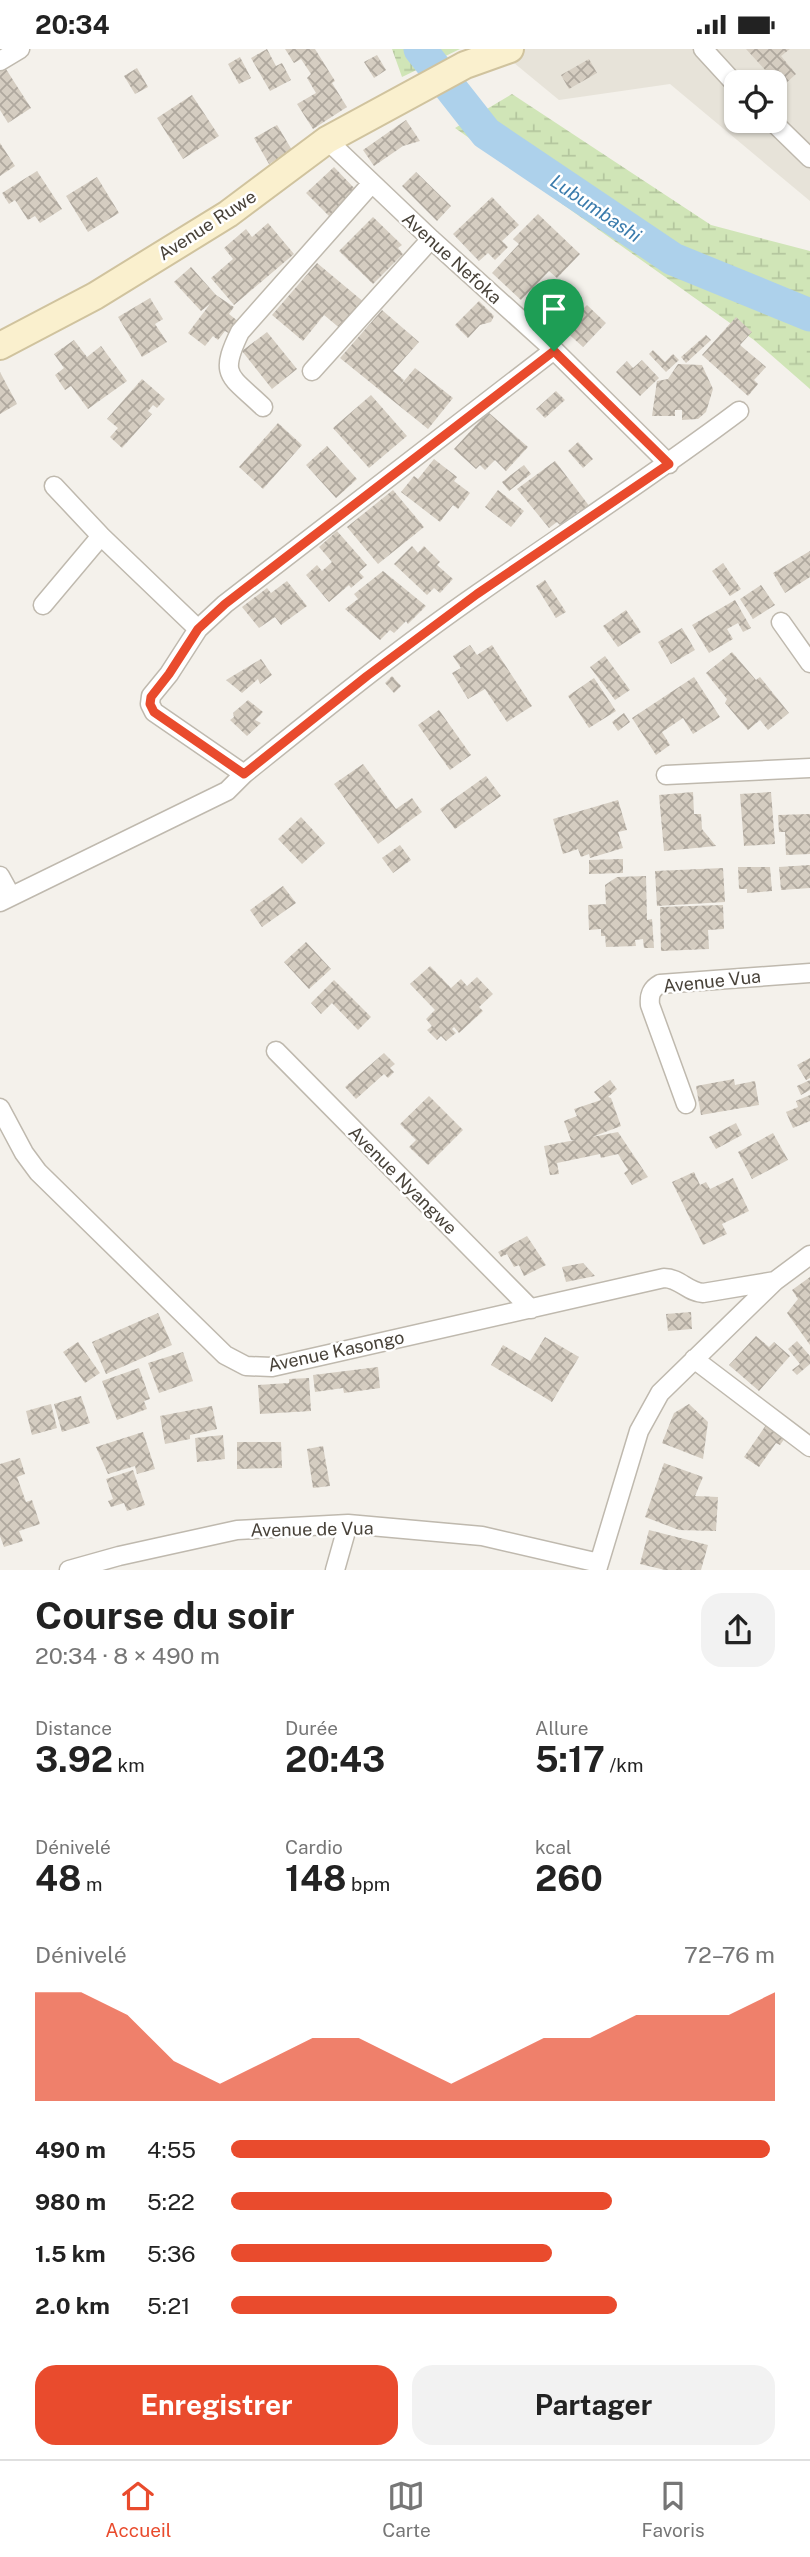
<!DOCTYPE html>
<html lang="fr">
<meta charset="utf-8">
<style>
:root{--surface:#fff;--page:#f2f2f2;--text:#222;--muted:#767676;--line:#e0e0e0;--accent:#e94b2d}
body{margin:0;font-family:"Public Sans",sans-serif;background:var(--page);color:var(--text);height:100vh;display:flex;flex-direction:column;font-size:26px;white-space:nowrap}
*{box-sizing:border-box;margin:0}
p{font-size:23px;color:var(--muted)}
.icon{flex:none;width:38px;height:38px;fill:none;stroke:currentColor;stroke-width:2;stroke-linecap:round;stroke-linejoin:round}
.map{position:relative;height:1521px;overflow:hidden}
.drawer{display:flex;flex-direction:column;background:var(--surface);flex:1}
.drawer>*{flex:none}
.fabs{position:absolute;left:724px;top:21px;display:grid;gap:14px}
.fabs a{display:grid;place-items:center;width:63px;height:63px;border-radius:14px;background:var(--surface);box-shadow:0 2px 5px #0004;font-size:35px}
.pin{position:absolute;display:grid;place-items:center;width:60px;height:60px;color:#fff;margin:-72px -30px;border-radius:50% 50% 50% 0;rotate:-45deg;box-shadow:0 0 7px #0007}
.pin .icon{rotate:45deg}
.round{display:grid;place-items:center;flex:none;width:74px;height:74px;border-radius:21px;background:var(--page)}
.headline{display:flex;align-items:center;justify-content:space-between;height:119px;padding:0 35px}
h1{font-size:38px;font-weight:700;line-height:52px}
.metrics{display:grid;grid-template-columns:repeat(3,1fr);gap:10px;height:119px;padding:7px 35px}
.metrics div{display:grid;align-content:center}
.metrics b{font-size:35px;font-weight:700}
.metrics small{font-size:19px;font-weight:400}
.metrics p{font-size:19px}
.chart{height:196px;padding:14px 35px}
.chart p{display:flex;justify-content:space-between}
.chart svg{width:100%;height:126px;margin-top:7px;fill:var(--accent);opacity:.7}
.button{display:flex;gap:14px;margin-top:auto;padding:14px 35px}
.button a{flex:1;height:80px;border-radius:21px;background:var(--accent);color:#fff;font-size:28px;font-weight:700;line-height:80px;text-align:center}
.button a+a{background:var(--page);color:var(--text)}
ul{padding:0 35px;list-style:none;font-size:23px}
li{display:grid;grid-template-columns:112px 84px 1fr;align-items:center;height:52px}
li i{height:18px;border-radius:9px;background:var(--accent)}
.status{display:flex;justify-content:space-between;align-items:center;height:49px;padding:0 35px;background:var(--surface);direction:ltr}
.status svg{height:19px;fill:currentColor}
.tabs{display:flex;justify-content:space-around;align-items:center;height:98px;border-top:2px solid var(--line);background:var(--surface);font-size:19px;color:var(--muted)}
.tabs a{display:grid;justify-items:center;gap:4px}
.tabs .on{color:var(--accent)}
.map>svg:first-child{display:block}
</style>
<div class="status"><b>20:34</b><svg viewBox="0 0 49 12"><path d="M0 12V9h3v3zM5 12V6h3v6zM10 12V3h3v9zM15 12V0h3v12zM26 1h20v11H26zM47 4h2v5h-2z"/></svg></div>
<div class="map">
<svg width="810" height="1521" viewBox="0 0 810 1521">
<defs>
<pattern id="wetland-marsh" width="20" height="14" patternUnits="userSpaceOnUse" patternTransform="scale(1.75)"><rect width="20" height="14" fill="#d0e5b7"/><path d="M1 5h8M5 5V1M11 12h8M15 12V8" fill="none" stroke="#b4c69e"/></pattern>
<pattern id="building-cross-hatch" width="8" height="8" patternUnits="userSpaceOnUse" patternTransform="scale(1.75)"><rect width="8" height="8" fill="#d5cdc1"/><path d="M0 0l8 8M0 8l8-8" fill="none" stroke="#afa89e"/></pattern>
</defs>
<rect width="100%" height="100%" fill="#f4f1eb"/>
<path fill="#e7e3d9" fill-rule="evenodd" d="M497,0H810V152L670,35L559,51ZM737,33H775V72H737Z"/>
<path fill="url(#wetland-marsh)" d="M392,0H460L402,28Z
M512,45L711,176L810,202V340L754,291L455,79Z"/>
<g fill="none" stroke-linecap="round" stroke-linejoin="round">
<path stroke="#add1eb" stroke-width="33" d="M420,0L486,84L673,210L810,266"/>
</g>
<path fill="url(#building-cross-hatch)" d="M267,0L276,17L282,14L291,31L270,42L251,9Z
M285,0H315L335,32L332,34L347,58L313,80L297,55L316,44L307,29L311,25L301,10L294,14Z
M746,0H790L781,7L796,25L784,36L773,22L768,24Z
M377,6L386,21L374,29L364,13Z
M240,8L251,29L239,35L228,15Z
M589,10L597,24L569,40L561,26Z
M4,17L31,59L8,74L0,61V20Z
M137,19L148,38L135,45L124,27Z
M192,46L219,87L183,110L157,69Z
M406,71L420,92L403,97L374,117L363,101Z
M277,76L292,101L269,115L254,89Z
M0,94L15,117L0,127Z
M334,118L356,141L329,167L306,144Z
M37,122L62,160L40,174L35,167L28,171L15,151L9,155L2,144Z
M416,123L451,157L437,172L402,137Z
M97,128L119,164L88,183L66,147Z
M492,148L519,176L502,192L508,198L495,211L488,204L479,212L453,185Z
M538,165L580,205L557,229L549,222L521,251L492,224L519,195L513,190Z
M373,168L402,196L398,199L403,205L373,235L339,202Z
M268,174L294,205L234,256L211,229L233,210L224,199L246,180L252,188Z
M317,214L365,254L342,281L324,266L303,292L272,266Z
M191,218L216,246L234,258L229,265L239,273L230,285L225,282L218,291L213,287L205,297L188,284L210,255L201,262L174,233Z
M150,249L163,270L155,275L167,293L142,308L118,268Z
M479,252L494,267L491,273L480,276L468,289L455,276Z
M587,256L606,274L583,298L563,280Z
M382,261L419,293L393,322L404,331L398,339L415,319L453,349L428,380L340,309Z
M736,268L752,283L740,296L766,318L754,331L758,335L748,347L702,306Z
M267,283L297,320L272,340L242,302Z
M706,286L711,291L686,314L681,308Z
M74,291L87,308L101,297L127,332L88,360L71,337L65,341L55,326L64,319L54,305Z
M653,301L665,313L673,305L679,311L666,323L649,305Z
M642,311L659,329L640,347L616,323L627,312L633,319Z
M678,315L702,316L713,340L706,363L698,370L682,371V361H675V367H652L657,332L668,330Z
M0,323L17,355L0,365Z
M142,330L165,350L157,359L153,356L148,362L152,365L122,399L110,388L118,379L107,370Z
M556,342L565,351L545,369L536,360Z
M371,346L407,387L369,419L333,379Z
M488,363L528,398L506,422L495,411L485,421L480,416L476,420L454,400Z
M278,374L302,396L263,440L239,418Z
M578,393L593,410L583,419L568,402Z
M327,397L357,430L336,449L306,416Z
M434,410L457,428L454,432L470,444L458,460L453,456L440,473L401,443L414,427L418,430Z
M555,412L590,458L581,465L579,462L560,476L557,473L549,479L517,440Z
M524,416L531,425L509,442L502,433Z
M393,441L424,478L378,515L347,478Z
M498,441L524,462L511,478L485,458Z
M337,482L367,516L359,523L364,528L351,539L349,536L329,553L306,526L317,516L322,522L332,513L319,498Z
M412,497L418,504L424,497L440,513L437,516L453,530L440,544L434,539L427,546L394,515Z
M810,502V528L785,544L773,524Z
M723,514L741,540L730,547L712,522Z
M383,522L426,557L408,575L406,572L394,584L390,581L380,591L345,560L358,550L354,545Z
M545,531L566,563L556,569L536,537Z
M287,532L307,557L281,576L275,568L259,579L242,558L267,539L271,544Z
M761,536L775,556L753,570L740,550Z
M735,551L751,579L743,583L738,574L727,580L733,590L709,604L692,576Z
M626,561L641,583L618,598L603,577Z
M682,579L695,601L671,615L658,593Z
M470,596L477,606L492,596L532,657L507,673L485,640L468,650L452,624L461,619L453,607Z
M732,603L756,631L760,628L789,664L768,681L760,671L748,681L725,654L727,650L706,624Z
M605,607L630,641L615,651L590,618Z
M261,610L272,626L260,635L258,630L242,644L226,631Z
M392,627L401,637L394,644L385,634Z
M694,628L720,668L693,685L683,669L662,683L670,696L656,706L632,669Z
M594,629L616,662L589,679L568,647Z
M248,651L263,663L255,671L261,674L247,687L230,671L234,668L233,664Z
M439,661L471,706L450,721L418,676Z
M624,664L630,673L618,682L612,673Z
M363,715L396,760L412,749L422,763L378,795L334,735Z
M486,727L501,747L455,780L440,760Z
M693,743L694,765H701L702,780L716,797L664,802L659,746Z
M771,743L775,795L744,797L740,745Z
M618,751L627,781L618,783L623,799L590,809L589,805L581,808L578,800L563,805L553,770Z
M810,765V805L786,806L785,783H779L778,766Z
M301,768L325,794L302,815L278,790Z
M400,796L411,811L393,824L382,809Z
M623,810V824L589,825V811Z
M810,816V839L781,841L779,818Z
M738,818H770L772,842L747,844V840H739Z
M723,819L725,853L657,857L655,822Z
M646,827L647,871L652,870L654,899H644L643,890L635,891L636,897L606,898L605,887H601V880L589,881L588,856L606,855L605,836L617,828Z
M283,837L296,854L262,878L250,861Z
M723,856L724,880L708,881L709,900L661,902L660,858Z
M306,893L331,920L309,940L284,913Z
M430,917L451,939L461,930L467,937L477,928L493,945L479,958L483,962L459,984L454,978L452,980L456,984L446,992L441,987L437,991L427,981L432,977L426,970L435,961L410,935Z
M334,931L371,968L358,981L332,954L321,965L311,954Z
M384,1004L395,1015L390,1019L394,1023L388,1029L384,1025L356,1050L345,1038Z
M810,1009V1029L806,1031L797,1016Z
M734,1030L735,1036L755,1032L759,1056L701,1066L696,1037Z
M610,1031L617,1040L608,1048L611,1049L621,1077L592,1088L618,1083L648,1128L632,1136L624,1124L628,1121L618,1105L601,1109L600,1105L557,1114L559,1125L550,1126L544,1097L575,1091H571L564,1072L577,1067L574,1060L601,1051L594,1043Z
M810,1031V1041L801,1046L797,1037Z
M810,1046V1072L793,1079L786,1063L798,1058L796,1052Z
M429,1047L463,1081L428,1116L409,1098L416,1091L400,1075Z
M736,1074L742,1086L716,1100L709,1088Z
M773,1084L788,1111L752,1130L738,1103Z
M694,1123L700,1136L706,1133L710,1140L733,1129L749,1162L722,1175L727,1185L703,1196L672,1133Z
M527,1187L546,1216L524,1227L519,1216L514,1218L507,1205L501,1208L498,1203Z
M583,1214L595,1227L566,1233L562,1218Z
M810,1228V1296L787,1264L798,1250L792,1241Z
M691,1263L692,1280L668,1282L666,1265Z
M158,1264L172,1296L106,1325L92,1293Z
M756,1287L769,1298L774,1293L790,1307L759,1342L729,1316Z
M545,1288L579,1308L552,1353L491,1316L503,1296L530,1312Z
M797,1292L810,1307V1315L797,1326L792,1321L800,1315L788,1300Z
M78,1293L100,1324L85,1334L63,1303Z
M183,1303L193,1332L159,1344L148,1314Z
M378,1318L380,1339L344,1344L343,1339L315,1343L313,1326Z
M139,1319L150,1350L144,1352L147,1360L117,1371L102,1332Z
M309,1329L311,1362L260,1365L258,1336L289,1334V1330Z
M81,1347L90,1374L62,1383L54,1355Z
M51,1355L57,1379L32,1386L26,1362Z
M689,1355L708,1373L703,1410L662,1394L674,1364Z
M212,1357L217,1380L190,1386V1390L165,1395L160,1367Z
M766,1376L785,1389L780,1396L776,1394L759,1418L744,1408Z
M143,1383L155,1420L137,1425L135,1417L108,1425L96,1398Z
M223,1386L225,1410L197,1413L195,1389Z
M237,1393H281L282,1419L237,1420Z
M323,1397L330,1437L313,1439L307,1400Z
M20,1409L25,1425L17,1428L26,1453L32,1451L40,1475L19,1482L23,1492L4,1498L0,1487V1415Z
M664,1414L703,1428L695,1447L718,1448L716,1482L679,1481L645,1468Z
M133,1421L145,1456L127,1462L124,1454L111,1458L108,1452L113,1450L106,1430Z
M649,1481L708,1496L701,1521H665L640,1515Z"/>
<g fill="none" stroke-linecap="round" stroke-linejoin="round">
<g stroke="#bfb9ae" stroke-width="21">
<path id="street" d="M703,0L737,37
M0,12L20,0
M772,72L810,109
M327,91L431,190L554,301L669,415
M312,322L431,190
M263,358C230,326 218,328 240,283L372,134
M54,437L101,487L198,580
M43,556L101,487
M781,573L810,614
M244,725L154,663L150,655L151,647L169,625L198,580L225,555L554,301
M666,726L810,719
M0,827L11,847
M0,853L227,742L244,725C321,663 398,600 479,544C566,483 654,426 739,362
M276,1002L531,1260
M686,1055L650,956C649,946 651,940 660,935L810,924
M0,1059L24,1104L38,1123L225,1306L246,1317L272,1318L664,1229C680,1229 687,1243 703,1244L775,1232
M694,1310L810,1398
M69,1521L119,1507L237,1481L348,1475L482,1487L599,1514
M335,1521L348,1475
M597,1521L639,1382L660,1344L775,1232L810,1206"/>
</g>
<g stroke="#d0c39e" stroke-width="30">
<path id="secondary" d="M0,297L95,247L228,165L327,91L465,16L510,0"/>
</g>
<use href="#street" stroke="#fff" stroke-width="18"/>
<use href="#secondary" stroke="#faf0ce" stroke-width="26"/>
</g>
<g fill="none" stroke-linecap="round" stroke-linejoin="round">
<g stroke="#fff" stroke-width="14">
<path id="route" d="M554,302L669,415L477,545L367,627L244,725L154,663L150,655L151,648L169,625L198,580L225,555Z"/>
</g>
<use href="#route" stroke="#e94b2d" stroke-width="9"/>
</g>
<g text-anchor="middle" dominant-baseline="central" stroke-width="5" stroke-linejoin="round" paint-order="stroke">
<g font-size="18" fill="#484239" stroke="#fff">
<text transform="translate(207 176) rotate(-33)">Avenue Ruwe</text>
<text transform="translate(452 209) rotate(42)">Avenue Nefoka</text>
<text transform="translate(712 932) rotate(-6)">Avenue Vua</text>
<text transform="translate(403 1131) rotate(45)">Avenue Nyangwe</text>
<text transform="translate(336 1302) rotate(-12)">Avenue Kasongo</text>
<text transform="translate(312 1480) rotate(-1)">Avenue de Vua</text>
</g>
<g font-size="19" font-style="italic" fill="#3a7bac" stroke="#fff">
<text transform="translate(596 159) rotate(34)">Lubumbashi</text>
</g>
</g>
</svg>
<div class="fabs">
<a><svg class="icon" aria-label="locate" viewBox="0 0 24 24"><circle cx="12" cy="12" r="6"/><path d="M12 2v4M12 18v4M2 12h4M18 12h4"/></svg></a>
</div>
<div class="pin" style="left:554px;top:302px;background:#1e9e55"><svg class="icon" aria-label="arrive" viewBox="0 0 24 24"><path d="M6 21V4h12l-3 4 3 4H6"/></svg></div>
</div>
<section class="drawer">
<div class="headline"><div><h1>Course du soir</h1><p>20:34 · 8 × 490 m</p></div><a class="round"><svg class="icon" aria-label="share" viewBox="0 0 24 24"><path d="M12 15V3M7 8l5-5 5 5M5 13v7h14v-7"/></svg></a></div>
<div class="metrics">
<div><p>Distance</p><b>3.92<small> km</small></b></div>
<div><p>Durée</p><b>20:43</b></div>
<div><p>Allure</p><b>5:17<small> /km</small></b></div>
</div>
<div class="metrics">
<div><p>Dénivelé</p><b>48<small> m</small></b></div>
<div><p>Cardio</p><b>148<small> bpm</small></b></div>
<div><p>kcal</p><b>260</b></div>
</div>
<div class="chart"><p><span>Dénivelé</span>72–76 m</p>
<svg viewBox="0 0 160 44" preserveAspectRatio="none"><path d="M0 44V6L10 6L20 14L30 30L40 38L50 30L60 22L70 22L80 30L90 38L100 30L110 22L120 22L130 14L140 14L150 14L160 6V44z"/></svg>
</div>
<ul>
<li><b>490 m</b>4:55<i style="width:99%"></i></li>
<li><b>980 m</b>5:22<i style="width:70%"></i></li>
<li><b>1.5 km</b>5:36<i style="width:59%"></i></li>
<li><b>2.0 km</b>5:21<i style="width:71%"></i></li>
</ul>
<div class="button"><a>Enregistrer</a><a>Partager</a></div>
</section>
<nav class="tabs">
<a class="on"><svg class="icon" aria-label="home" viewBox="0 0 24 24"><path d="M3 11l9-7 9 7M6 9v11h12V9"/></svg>Accueil</a>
<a><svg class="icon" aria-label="map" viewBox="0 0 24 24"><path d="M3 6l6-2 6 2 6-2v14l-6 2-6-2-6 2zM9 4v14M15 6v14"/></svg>Carte</a>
<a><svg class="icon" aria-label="saved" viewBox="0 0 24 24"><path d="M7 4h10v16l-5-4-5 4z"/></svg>Favoris</a>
</nav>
